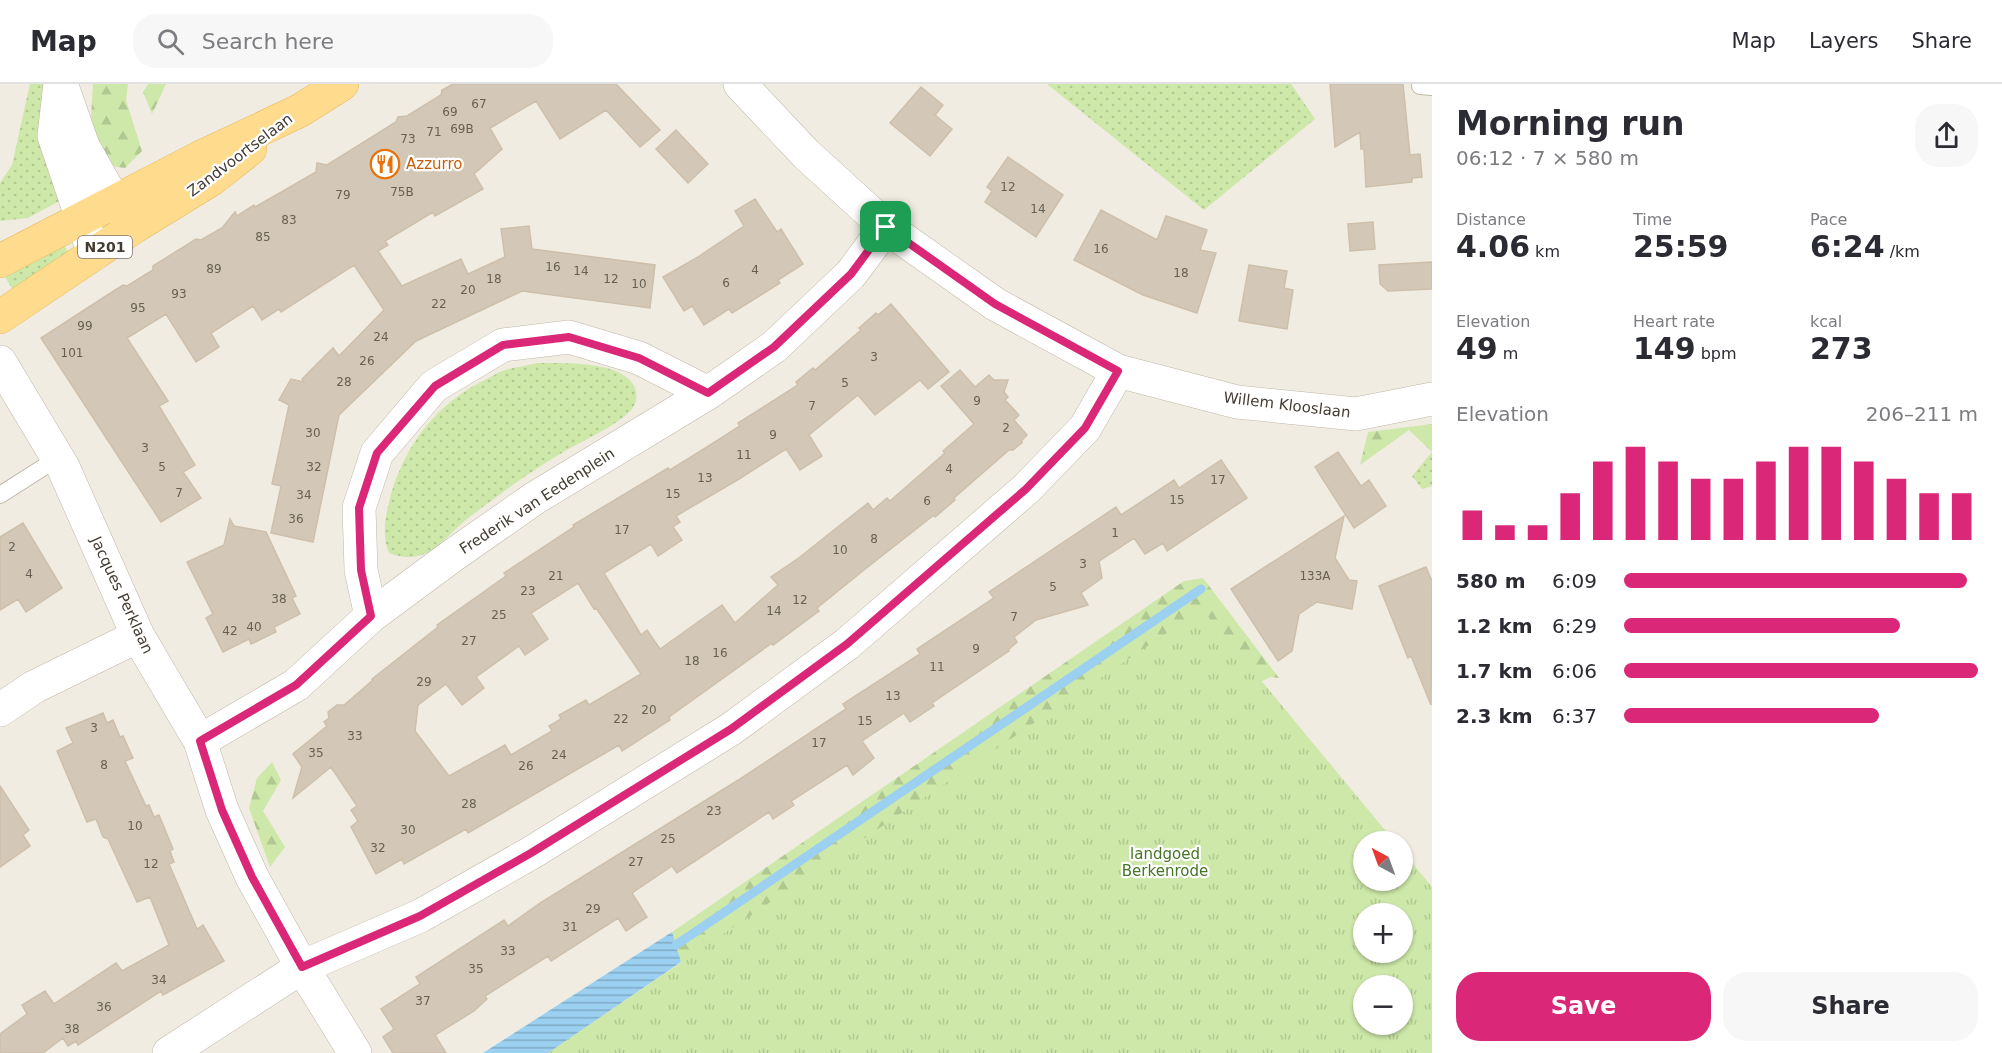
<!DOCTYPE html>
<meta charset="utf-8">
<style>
:root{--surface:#fff;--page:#f7f7f7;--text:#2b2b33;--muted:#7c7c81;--line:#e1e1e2;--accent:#db2777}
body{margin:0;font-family:"DejaVu Sans",sans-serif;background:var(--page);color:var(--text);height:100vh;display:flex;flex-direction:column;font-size:22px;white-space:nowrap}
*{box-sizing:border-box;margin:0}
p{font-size:20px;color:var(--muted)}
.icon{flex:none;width:33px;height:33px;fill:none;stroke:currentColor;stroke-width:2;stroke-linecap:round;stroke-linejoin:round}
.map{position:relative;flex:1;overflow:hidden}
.sheet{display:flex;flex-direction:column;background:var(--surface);width:570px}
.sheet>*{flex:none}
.needle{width:39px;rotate:319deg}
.controls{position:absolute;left:1353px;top:747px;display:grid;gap:12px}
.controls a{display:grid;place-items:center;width:60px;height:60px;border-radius:50%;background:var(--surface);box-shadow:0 2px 4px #0004;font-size:30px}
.pin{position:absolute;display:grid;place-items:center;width:51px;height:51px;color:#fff;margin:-26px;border-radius:12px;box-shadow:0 3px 9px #0006}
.round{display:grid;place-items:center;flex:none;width:63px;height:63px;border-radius:24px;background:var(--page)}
.summary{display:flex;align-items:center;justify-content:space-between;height:102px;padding:0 24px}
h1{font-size:33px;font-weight:700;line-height:45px}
.stats{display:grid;grid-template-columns:repeat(3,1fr);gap:9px;height:102px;padding:6px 24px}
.stats div{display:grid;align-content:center}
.stats b{font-size:30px;font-weight:700}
.stats small{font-size:16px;font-weight:400}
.stats p{font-size:16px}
.chart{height:168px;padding:12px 24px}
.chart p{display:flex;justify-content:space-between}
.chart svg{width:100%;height:108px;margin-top:6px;stroke:var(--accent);stroke-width:6}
.button{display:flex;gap:12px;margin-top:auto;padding:12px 24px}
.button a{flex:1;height:69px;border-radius:24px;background:var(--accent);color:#fff;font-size:24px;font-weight:700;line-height:69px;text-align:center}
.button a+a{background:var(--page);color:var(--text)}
ul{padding:0 24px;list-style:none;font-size:20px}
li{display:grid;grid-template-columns:96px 72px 1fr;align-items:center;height:45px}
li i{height:15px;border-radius:8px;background:var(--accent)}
header{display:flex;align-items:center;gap:36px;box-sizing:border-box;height:84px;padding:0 30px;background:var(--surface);border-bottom:2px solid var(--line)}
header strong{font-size:28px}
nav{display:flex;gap:33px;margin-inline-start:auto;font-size:21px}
.search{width:420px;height:54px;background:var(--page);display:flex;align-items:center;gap:15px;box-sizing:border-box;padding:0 21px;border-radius:24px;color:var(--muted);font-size:22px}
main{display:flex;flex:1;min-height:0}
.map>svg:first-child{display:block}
</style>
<header>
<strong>Map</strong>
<div class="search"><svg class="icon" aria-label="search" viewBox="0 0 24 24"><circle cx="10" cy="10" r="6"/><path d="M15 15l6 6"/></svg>Search here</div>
<nav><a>Map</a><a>Layers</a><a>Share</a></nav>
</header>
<main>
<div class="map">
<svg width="1432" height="969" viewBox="0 0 1432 969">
<defs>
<pattern id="grass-dots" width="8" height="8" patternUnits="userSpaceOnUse" patternTransform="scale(1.5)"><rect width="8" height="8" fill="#cde8a9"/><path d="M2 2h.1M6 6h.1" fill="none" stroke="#b1c892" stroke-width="1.8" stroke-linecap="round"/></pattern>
<pattern id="forest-firs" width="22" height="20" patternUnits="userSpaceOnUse" patternTransform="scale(1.5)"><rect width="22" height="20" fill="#cde8a9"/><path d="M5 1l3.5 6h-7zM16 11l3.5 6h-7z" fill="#b1c892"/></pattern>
<pattern id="park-tufts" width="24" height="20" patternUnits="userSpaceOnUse" patternTransform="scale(1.5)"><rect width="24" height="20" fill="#cde8a9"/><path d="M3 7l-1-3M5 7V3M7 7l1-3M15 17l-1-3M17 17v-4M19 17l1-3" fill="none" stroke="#b1c892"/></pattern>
<pattern id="water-rules" width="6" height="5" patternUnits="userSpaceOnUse" patternTransform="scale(1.5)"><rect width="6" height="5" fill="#9bd0f1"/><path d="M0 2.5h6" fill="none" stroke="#80aac4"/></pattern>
</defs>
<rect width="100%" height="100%" fill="#f1ece2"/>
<path fill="url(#grass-dots)" d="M30,0H46L63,115L28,134L0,137V99L12,81Z
M1047,0H1291L1315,35L1204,126Z
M64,161L69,169L13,206L5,193Z
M537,279C561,279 624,276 635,304C637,310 637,316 634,322C626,337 581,358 565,367C531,387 498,411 467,435C455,444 441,462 429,468C415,475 403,474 389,469C381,450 386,430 391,410C406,360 437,319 485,296C491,293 498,288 505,286C515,283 527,282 537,279Z
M1432,368V402L1422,405L1412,392Z"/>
<path fill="url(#forest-firs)" d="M93,0H128L126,16L142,67L125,84L103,81L90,50Z
M148,0H166L152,30L143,8Z
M1432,340V368L1409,346L1360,381L1368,348Z
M1203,494L1279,594L1271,593L1247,604L548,969L681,879L672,848L1184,497Z
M272,678L281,696L263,727L285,763L270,783L249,724L257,694Z"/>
<path fill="url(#park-tufts)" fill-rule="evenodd" d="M1202,525L1394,757L1364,758V796H1402L1403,768L1432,803V969H548ZM1364,830H1402V868H1364ZM1364,902H1402V940H1364Z"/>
<path fill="url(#water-rules)" d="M672,848L681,878L548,969H483Z"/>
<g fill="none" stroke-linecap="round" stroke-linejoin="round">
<path stroke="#9bd0f1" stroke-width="9" d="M676,861L1201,505"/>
</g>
<path fill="#d3c8b7" stroke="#cebfaa" stroke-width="1.5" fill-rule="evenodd" d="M453,0H616L660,46L640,63L606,26L560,55L536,17L490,44L502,65L474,90L483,105L435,132L433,128L385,157L388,161L378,167L402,202L461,175L468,190L505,173L501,145L529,142L532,165L655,181L650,224L522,207L416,257L339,331L313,458L271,449L281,402L272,400L289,321L279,316L291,295L304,298L302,295L333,264L339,272L384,226L354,181L281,228L279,225L262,236L253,222L211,249L219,263L196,278L166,230L127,254L168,317L159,322L195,381L183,388L201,414L161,438L41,254L109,210L123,201L127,202L153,186V182L196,155L201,156L222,144L235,128L237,132L254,121L255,123L285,106L316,88L317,79L327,81L396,38L398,33L407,32L441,11L442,6Z
M1330,0H1403L1410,71L1420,70L1422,93L1412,94V98L1366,103L1364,65H1361L1360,48L1335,63Z
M921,3L943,21L935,31L952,45L930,72L890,39Z
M676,46L708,80L688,99L656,65Z
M1008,73L1063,111L1036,153L985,118L992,107L987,103Z
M755,115L777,148L781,145L803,180L778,196L780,199L732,229L729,225L704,241L692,222L684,227L663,193L698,173L744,142L735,127Z
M1101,126L1157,156L1166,132L1207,146L1200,166L1216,169L1197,229L1143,211L1074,176Z
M1373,138L1375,165L1350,167L1348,140Z
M1432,178V205L1388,207L1380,200L1379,181Z
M1249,181L1287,187L1284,204L1293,206L1287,245L1239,237Z
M891,220L949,288L928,305L920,296L875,331L858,311L809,351L822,372L800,386L786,365L739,395L676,432L680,438L673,443L682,456L658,472L651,460L604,489L641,551L647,546L660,565L722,521L735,539L778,501L771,493L800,473L868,419L873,426L887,414L890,417L945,369L943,367L974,340L941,302L960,286L975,303L989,291L994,296H1008L1004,308L1008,313L1005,316L1019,331L1014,336L1027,351L1022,356V359L1013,366H1009L954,414L955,416L935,433L934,431L864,486L817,524L819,527L773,561L772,559L669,633L670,636L622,667L619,661L468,749L466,745L404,780L402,775L376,790L351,743L358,737L351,726L357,722L331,683L293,714L302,683L293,670L327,642L324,638L329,634L328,628L337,621H344L373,596L372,595L438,543L437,541L506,492L504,489L574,443L573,441L668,384L670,386L707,363L740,342L738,339L798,301L796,298L813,284L815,286L861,246L859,244L876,229L878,231ZM578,499L594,525L596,524L641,590L589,621L586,616L559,631L561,635L549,642L552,647L511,671L505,661L449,692L415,647L418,621L446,600L462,621L484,604L476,593L519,562L525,571L548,555L531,529Z
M1338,368L1361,402L1369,396L1386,422L1354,444L1315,383Z
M1221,376L1247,414L1167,467L1163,459L1145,470L1134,454L1099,477L1102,494L1081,509L1088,521L1036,536L1014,553L1017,558L1008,566L1009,567L932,619L934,622L910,638L904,629L862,657L874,674L853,691L847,681L791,717L794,721L773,735L769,728L677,789L672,782L632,809L647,833L626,847L618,834L551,877L548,872L485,912L487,915L474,927L435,951L446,969H393L383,953L394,945L381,925L420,900L416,893L504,836L508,842L540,819L740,695L846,625L843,620L920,570L917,565L994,514L989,508L1116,423L1121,431L1174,396L1179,404Z
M1344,432L1335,474L1349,496L1357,497L1352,525L1317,518L1299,530L1292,567L1278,577L1231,505Z
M230,435L234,442L266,448L296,512L292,514L300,530L274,543L276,548L251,560L249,555L223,568L206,534L213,530L187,478L224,461Z
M23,439L62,504L26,528L18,515L0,526V453Z
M1426,483L1432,497L1431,621L1411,572L1408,574L1379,502Z
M103,629L107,639L113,636L120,653L123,652L133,674L125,677L146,722L149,721L154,733L159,731L173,765L170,767L174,778L169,780L197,845L203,841L224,877L163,911L161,907L78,961L76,957L68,962L63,954L43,969H0V950L27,930L22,921L45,907L54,920L116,879L122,887L169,861L150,813L137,818L108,755L103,753L96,735L87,738L57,667L73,659L66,644Z
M0,702L29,746L23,751L30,762L0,783Z"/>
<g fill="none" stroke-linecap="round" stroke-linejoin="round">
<g stroke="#c0b7a8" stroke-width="18">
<path id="lane" d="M1420,0V2L1432,3
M0,411L58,374"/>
</g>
<g stroke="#c0b7a8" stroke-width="34">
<path id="street" d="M60,0L54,52L94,170
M740,0L806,70L886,143L995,220L1118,287L1237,318L1356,330L1432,315
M63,5L83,62L106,103L132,140
M0,278L63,383L138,552L200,657L222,726L252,793L302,883L355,969
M371,532L361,486L359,424L377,369L434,302L503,261L569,253L639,274L708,309
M0,626L34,603L138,552
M200,657L296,601L371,532L452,472L535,414L708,309L774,263L851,190L886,143
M169,969L302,883L420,832L531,769L731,645L847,560L1026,405L1085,344L1118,287"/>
</g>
<g stroke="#e6b95c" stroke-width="34">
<path id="primary" d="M0,177L199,74L299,27L342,0
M0,233L134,143L212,95L250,65"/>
</g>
<use href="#lane" stroke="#fff" stroke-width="16"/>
<use href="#street" stroke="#fff" stroke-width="33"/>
<use href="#primary" stroke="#ffdc8d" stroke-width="33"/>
</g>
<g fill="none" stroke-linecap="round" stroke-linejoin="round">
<g stroke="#fff" stroke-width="12">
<path id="route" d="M886,143L995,220L1118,287L1085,344L1026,405L847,560L731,645L531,769L420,832L302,883L252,793L222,726L200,657L296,601L371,532L361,486L359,424L377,369L435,302L503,261L569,253L639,274L708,309L774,263L851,190Z"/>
</g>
<use href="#route" stroke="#db2777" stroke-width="8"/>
</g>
<defs>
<g id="restaurant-ring" transform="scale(1.5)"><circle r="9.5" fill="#fff" stroke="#e8710a" stroke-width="1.5"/><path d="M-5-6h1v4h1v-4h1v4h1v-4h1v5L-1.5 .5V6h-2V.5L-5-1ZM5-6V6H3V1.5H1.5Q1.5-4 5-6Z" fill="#e8710a"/></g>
</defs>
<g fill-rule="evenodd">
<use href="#restaurant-ring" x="385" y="80"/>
</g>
<g text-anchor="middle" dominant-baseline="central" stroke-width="4.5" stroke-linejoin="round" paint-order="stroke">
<g font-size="12" fill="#675f53">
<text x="479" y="20">67</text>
<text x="450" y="28">69</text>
<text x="462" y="45">69B</text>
<text x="434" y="48">71</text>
<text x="408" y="55">73</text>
<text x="1008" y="103">12</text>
<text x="402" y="108">75B</text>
<text x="343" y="111">79</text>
<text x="1038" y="125">14</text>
<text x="289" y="136">83</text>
<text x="263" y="153">85</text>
<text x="1101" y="165">16</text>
<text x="553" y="183">16</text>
<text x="214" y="185">89</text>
<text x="755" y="186">4</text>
<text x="581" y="187">14</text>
<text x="1181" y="189">18</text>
<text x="494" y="195">18</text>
<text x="611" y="195">12</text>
<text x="726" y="199">6</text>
<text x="639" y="200">10</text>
<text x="468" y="206">20</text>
<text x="179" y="210">93</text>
<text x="439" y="220">22</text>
<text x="138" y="224">95</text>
<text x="85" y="242">99</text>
<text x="381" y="253">24</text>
<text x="72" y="269">101</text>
<text x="874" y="273">3</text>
<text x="367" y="277">26</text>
<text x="344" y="298">28</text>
<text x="845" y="299">5</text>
<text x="977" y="317">9</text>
<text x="812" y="322">7</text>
<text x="1006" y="344">2</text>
<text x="313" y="349">30</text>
<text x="773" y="351">9</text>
<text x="145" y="364">3</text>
<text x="744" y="371">11</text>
<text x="162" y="383">5</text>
<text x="314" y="383">32</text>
<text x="949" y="385">4</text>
<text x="705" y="394">13</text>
<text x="1218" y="396">17</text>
<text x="179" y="409">7</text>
<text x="673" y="410">15</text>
<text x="304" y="411">34</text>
<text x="1177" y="416">15</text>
<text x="927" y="417">6</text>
<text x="296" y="435">36</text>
<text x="622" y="446">17</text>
<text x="1115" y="449">1</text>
<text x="874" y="455">8</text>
<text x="12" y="463">2</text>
<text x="840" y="466">10</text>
<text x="1083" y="480">3</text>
<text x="29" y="490">4</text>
<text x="556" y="492">21</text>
<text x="1315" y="492">133A</text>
<text x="1053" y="503">5</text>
<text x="528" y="507">23</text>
<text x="279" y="515">38</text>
<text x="800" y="516">12</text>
<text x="774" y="527">14</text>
<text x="499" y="531">25</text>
<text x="1014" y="533">7</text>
<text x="254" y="543">40</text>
<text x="230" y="547">42</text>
<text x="469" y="557">27</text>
<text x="976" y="565">9</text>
<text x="720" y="569">16</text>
<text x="692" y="577">18</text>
<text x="937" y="583">11</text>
<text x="424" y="598">29</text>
<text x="893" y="612">13</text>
<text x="649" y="626">20</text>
<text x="621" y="635">22</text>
<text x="865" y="637">15</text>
<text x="94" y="644">3</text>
<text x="355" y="652">33</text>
<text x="819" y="659">17</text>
<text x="316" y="669">35</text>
<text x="559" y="671">24</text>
<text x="104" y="681">8</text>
<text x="526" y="682">26</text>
<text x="469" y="720">28</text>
<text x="714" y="727">23</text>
<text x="135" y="742">10</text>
<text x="408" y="746">30</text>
<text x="668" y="755">25</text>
<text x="378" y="764">32</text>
<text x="636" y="778">27</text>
<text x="151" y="780">12</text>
<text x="593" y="825">29</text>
<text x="570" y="843">31</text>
<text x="508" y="867">33</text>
<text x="476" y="885">35</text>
<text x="159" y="896">34</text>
<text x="423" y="917">37</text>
<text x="104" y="923">36</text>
<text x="72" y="945">38</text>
</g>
<rect fill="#fff" stroke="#7b7670" stroke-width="1.5" x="78" y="152" width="54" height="22" rx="4.5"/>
<g font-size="14" font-weight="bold" fill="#433c32">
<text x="105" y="163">N201</text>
</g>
<g font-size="15" fill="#433c32" stroke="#fff">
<text transform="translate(240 71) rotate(-37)">Zandvoortselaan</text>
<text transform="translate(1287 321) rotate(7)">Willem Klooslaan</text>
<text transform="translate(537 417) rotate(-33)">Frederik van Eedenplein</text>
<text transform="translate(122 511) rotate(65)">Jacques Perklaan</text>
</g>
<g font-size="15" fill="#c56008" stroke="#fff" text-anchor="start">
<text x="406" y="80">Azzurro</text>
</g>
<g font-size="15" fill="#457525" stroke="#fff">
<text x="1165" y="770">landgoed<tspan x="1165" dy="17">Berkenrode</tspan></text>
</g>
</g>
</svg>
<div class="controls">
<a><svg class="needle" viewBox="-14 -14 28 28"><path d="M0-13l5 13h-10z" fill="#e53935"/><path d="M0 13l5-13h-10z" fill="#7c7c81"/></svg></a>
<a>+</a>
<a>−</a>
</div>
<div class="pin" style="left:886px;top:143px;background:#1e9e55"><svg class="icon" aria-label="arrive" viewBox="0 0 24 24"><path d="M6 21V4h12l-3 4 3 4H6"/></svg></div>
</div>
<section class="sheet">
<div class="summary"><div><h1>Morning run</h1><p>06:12 · 7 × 580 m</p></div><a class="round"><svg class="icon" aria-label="share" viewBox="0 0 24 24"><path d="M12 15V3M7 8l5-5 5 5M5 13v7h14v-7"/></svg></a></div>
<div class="stats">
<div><p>Distance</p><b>4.06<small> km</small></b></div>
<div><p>Time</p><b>25:59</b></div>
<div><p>Pace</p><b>6:24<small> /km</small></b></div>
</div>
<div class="stats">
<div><p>Elevation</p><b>49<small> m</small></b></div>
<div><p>Heart rate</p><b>149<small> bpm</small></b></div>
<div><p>kcal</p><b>273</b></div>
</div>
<div class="chart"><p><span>Elevation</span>206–211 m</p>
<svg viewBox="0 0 160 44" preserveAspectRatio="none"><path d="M5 44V32M15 44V38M25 44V38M35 44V25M45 44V12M55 44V6M65 44V12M75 44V19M85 44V19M95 44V12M105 44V6M115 44V6M125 44V12M135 44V19M145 44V25M155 44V25"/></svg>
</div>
<ul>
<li><b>580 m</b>6:09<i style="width:97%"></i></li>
<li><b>1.2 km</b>6:29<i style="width:78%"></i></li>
<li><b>1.7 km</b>6:06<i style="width:100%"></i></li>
<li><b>2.3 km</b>6:37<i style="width:72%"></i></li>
</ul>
<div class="button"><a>Save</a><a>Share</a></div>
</section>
</main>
